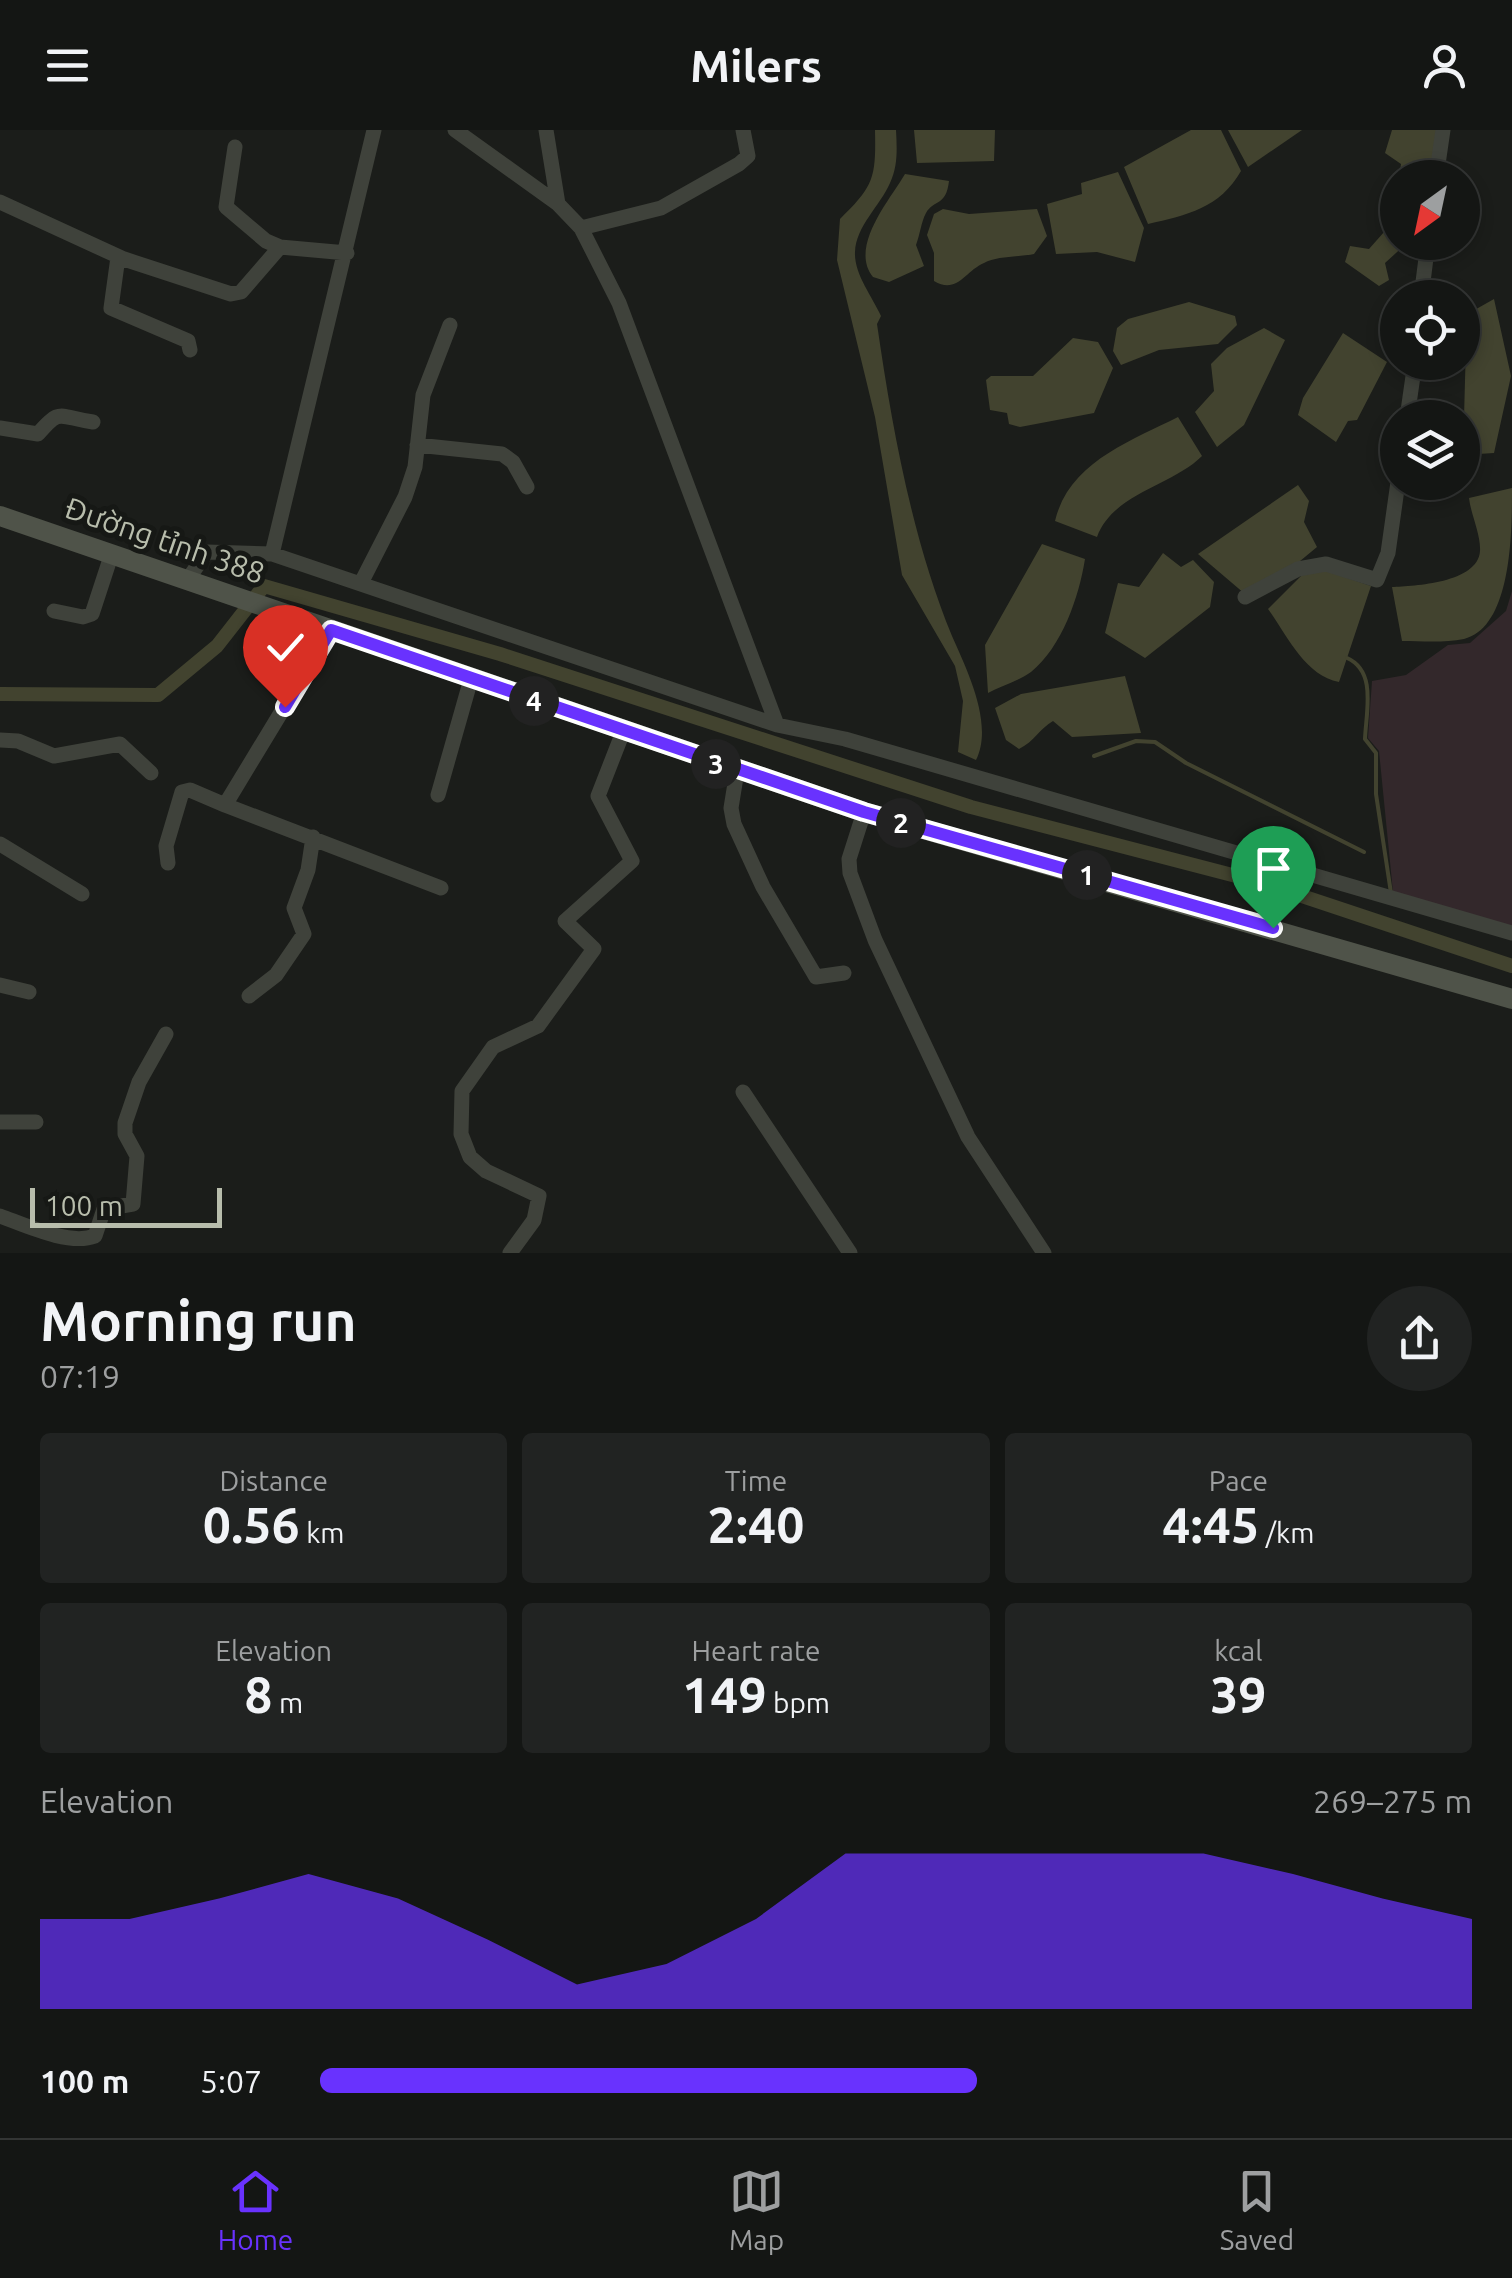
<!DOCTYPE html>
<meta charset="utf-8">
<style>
:root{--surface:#141614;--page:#212322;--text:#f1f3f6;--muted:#9d9fa0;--line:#333534;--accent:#6932fe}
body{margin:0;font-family:Ubuntu,sans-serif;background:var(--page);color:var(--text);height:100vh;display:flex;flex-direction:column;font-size:38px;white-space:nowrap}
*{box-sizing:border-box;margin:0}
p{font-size:32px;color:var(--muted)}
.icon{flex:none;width:55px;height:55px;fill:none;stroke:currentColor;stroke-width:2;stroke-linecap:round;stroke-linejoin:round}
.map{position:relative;height:1123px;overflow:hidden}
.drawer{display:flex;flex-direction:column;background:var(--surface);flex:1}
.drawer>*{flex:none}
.needle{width:65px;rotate:213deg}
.fabs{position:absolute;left:1380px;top:30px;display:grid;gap:20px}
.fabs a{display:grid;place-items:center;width:100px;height:100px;border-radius:50%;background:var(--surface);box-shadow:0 5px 15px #0003,0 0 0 2px var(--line);font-size:50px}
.scale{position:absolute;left:30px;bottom:25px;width:192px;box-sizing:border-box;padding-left:10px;border:5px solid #b8bdac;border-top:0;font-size:28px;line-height:35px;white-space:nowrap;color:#b8bdac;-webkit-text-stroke:8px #161815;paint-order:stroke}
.pin{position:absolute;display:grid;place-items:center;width:85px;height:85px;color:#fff;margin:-102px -42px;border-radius:50% 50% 50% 0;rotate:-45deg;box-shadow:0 0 10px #0007}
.pin .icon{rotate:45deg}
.km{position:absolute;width:50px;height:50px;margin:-25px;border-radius:50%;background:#222;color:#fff;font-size:28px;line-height:50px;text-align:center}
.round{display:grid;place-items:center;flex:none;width:105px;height:105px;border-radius:52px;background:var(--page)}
.overview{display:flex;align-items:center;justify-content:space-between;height:170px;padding:0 40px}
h1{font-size:55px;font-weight:700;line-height:75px}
.stats{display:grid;grid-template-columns:repeat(3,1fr);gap:15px;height:170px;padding:10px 40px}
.stats div{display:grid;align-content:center;border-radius:10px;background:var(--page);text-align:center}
.stats b{font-size:50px;font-weight:700}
.stats small{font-size:28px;font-weight:400}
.stats p{font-size:28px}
.chart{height:280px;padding:20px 40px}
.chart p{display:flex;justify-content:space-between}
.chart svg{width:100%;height:180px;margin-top:10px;fill:var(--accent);opacity:.7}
ul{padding:0 40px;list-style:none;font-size:32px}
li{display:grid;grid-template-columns:160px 120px 1fr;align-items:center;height:75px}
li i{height:25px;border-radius:12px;background:var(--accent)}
header{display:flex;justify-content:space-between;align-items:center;height:130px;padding:0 40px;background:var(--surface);font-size:45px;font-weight:700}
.dock{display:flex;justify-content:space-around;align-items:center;height:140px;border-top:2px solid var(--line);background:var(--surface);font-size:28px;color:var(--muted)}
.dock a{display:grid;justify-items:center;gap:5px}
.dock .active{color:var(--accent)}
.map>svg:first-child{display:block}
</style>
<header><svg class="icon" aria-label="menu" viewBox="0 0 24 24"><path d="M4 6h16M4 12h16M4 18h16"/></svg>Milers<svg class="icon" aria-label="person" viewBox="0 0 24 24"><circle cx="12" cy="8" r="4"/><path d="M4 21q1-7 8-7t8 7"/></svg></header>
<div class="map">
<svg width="1512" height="1123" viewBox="0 0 1512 1123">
<rect width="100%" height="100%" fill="#1b1d1a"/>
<path fill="#33282b" d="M1512,461V796L1393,762L1379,621L1368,608L1372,551L1406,545L1448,515L1470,513L1506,481Z"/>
<path fill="#42432f" d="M875,0H896C897,19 898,36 890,53C880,76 856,96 855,122C854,144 872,166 881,186L877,194C892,297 912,409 952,506C967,540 994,594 976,630L958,622L963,571L955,536L902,445L875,287L837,130L840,89C874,56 876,48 875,0Z
M914,0H995L994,31L917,33Z
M1191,0H1221L1241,41C1220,78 1187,85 1148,94L1124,37Z
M1228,0H1302L1248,37Z
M1392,0H1437L1430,47H1399L1401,34L1385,23Z
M1118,42L1144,98L1135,132L1097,122L1056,124L1047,74L1082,64L1081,53Z
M905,44L949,51C946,77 934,69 926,83C921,92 920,105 916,115L924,136L889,152L873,147C849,117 889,71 905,44Z
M943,79L969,84L1037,79L1047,106L1034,124C1019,127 997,126 984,133C965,141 957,165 934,151V123L927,105L934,84Z
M1392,93L1397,96L1398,112L1407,113L1385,133L1389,150L1379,156L1345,132L1350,116L1369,119Z
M1494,169L1511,246L1494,323L1463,325L1466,213L1473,205L1471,182Z
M1189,172L1235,186L1237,195L1218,214L1159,220L1121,235L1113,221L1117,198L1128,189Z
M1264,198L1285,210L1244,295L1217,317L1195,282L1214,261L1211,234L1227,218Z
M1343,203L1387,232L1357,290L1348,291L1336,312L1298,285L1303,268Z
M1073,208L1098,212L1113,238L1094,283L1020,297L1009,294L1007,283L990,280L986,250L991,246H1033Z
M1178,287L1202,326C1172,356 1113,363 1097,407L1055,391C1069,332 1131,311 1178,287Z
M1298,355L1309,371L1304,392L1317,417L1288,441L1245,464L1198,424Z
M1512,358C1512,402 1512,497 1464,509C1444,513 1421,511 1402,511L1392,457C1414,456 1478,453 1480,421C1481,405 1471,385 1469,368Z
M1042,414L1085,429C1079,467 1062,517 1031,542C1019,551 1001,556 988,563L985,515Z
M1163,423L1181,437L1193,430L1214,452L1210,477L1145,528L1105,503L1118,453L1139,457Z
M1324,440L1371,456L1339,552C1305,546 1287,505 1268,479L1302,445Z
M1125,546L1141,603L1072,607L1053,591C1039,599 1035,611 1019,619L1006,610L995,578L1021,564Z"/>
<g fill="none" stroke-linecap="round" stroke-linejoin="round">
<path stroke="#42432f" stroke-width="4" d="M1347,528C1377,541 1366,582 1365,609L1376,623V664L1391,763
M1094,626L1136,611L1155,612L1186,633L1364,722"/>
<path stroke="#42432f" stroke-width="14" d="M0,564L158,565L217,516L264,456L500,524L971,677L1263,753L1512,836"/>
<path stroke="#3f423b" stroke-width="15" d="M455,0L558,74L581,98L661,78L739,34L748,26L743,0
M546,0L558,74
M235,17L226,77L266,111L280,117
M1436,48L1443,0
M0,72L124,129L231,164L241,162L280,117L347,123
M581,98L619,173L777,595
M118,127L111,178L188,211L190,220
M1421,168L1428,112
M1407,288L1415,232
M0,298L38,304C61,277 58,287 93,292
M417,315L502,324L513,332L527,357
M272,424L777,595L845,609L1512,803
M188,449L207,422L272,424L374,0
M361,453L405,367L415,337L423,265L450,195
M1245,467L1298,439L1326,434L1377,450L1388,423L1398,352
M54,481L83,487L92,484L112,423
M0,610L18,611L54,626L120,614L151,643
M737,641L731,678L734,694L763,757L816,847L844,843
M438,665L471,549
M225,675L441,758
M864,682L849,729L850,743L875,810L968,1007L1044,1123
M0,714L82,764
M168,733L166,716L182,662L190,660L225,675L331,500
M0,855L29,862
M249,866L276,845L304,804L294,778L308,740L313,707
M743,962L850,1123
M0,992H36
M0,1086C25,1095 69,1116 95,1106L104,1079L133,1074L137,1026L125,1004V993L139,952L166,904
M510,1123L534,1090L539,1066L486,1041L470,1027L461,1004L462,961L493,917L538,896L594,819L565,791L632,731L598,666L623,602"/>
<path stroke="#4f5349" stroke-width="20" d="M0,386L864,682L1512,869"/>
</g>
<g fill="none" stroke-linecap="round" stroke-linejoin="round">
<g stroke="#fff" stroke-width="20">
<path id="route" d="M285,577L331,500L864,682L1273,798"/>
</g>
<use href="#route" stroke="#6932fe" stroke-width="12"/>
</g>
<g text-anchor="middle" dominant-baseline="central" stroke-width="10" stroke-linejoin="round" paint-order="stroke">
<g font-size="30" fill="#b8bdac" stroke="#161815">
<text transform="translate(165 410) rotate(19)">Đường tỉnh 388</text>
</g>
</g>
</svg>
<div class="fabs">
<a><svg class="needle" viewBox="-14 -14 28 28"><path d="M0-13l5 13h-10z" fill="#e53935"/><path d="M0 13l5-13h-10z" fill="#9d9fa0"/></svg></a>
<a><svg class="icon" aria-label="locate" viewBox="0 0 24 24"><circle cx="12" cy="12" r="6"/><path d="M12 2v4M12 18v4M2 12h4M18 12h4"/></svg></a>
<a><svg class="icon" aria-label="layers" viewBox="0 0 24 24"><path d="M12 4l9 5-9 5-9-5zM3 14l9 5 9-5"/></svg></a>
</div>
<div class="scale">100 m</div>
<div class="pin" style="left:1273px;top:798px;background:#1e9e55"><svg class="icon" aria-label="arrive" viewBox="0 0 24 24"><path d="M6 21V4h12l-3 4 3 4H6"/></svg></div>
<div class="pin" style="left:285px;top:577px;background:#d93025"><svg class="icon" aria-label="check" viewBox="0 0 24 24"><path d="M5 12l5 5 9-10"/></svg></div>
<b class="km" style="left:1087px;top:745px">1</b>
<b class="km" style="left:901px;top:693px">2</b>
<b class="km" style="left:716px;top:634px">3</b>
<b class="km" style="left:534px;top:571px">4</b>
</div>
<section class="drawer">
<div class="overview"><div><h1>Morning run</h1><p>07:19</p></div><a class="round"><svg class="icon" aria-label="share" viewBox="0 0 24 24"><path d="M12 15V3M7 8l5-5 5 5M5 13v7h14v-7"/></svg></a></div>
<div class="stats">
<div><p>Distance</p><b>0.56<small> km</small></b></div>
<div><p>Time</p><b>2:40</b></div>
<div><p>Pace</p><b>4:45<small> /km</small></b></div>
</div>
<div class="stats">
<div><p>Elevation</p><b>8<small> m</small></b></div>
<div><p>Heart rate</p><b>149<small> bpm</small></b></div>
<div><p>kcal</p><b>39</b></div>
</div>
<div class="chart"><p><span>Elevation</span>269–275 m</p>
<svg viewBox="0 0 160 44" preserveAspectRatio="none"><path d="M0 44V22L10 22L20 17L30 11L40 17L50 27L60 38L70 33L80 22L90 6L100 6L110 6L120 6L130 6L140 11L150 17L160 22V44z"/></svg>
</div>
<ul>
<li><b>100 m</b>5:07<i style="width:57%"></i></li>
</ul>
</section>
<nav class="dock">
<a class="active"><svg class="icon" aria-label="home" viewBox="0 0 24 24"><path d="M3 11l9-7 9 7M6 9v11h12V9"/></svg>Home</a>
<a><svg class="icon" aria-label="map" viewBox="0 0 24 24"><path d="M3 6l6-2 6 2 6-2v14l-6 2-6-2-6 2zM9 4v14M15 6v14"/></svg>Map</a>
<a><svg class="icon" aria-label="saved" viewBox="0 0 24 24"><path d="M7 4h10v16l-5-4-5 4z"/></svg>Saved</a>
</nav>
